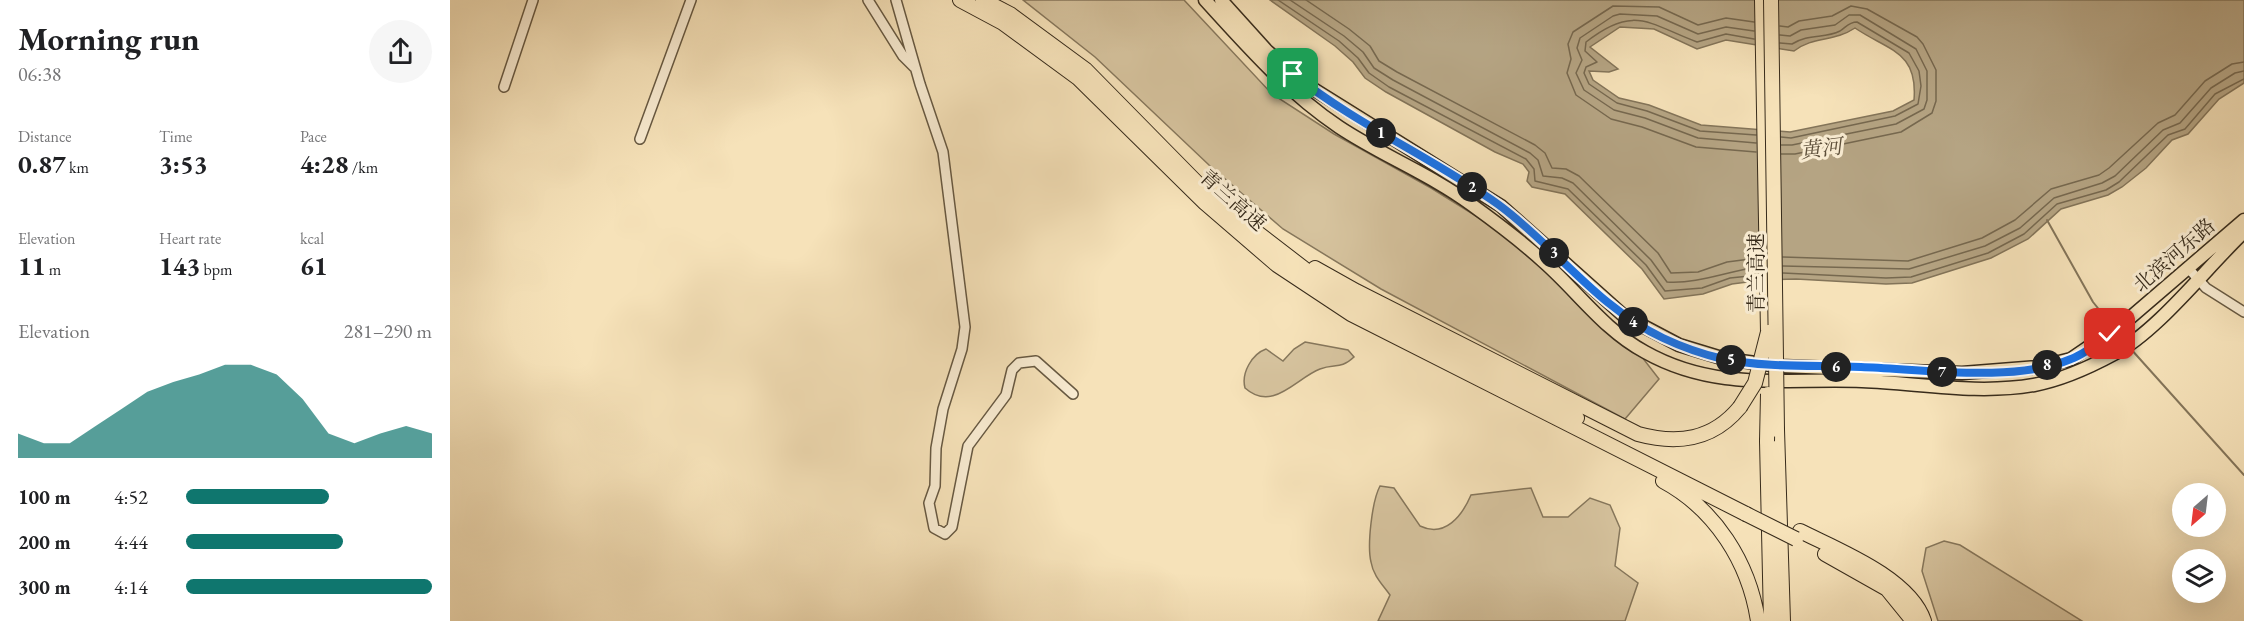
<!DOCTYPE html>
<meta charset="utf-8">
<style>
:root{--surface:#fff;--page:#f6f6f6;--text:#202124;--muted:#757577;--accent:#0f766e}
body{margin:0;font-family:"EB Garamond","Noto Serif SC",serif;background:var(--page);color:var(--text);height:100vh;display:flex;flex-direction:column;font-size:22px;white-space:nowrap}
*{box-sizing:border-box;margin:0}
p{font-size:20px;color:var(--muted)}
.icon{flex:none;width:33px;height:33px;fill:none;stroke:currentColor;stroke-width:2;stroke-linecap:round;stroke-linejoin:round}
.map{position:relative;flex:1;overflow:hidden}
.details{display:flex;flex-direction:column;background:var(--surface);width:450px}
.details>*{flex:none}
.needle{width:39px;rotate:208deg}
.buttons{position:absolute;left:1722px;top:483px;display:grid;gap:12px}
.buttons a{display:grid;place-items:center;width:54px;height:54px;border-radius:50%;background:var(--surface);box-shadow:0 6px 24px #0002;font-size:30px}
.pin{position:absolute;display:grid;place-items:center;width:51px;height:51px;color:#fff;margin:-26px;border-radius:12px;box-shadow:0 3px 9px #0006}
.km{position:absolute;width:30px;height:30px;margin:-15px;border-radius:50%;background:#222;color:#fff;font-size:16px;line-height:30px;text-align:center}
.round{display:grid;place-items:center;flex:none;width:63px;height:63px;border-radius:32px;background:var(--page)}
.summary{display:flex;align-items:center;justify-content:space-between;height:102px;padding:0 18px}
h1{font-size:33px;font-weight:700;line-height:45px}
.stats{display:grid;grid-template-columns:repeat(3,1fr);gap:9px;height:102px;padding:6px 18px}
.stats div{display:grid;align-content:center}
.stats b{font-size:26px;font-weight:700}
.stats small{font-size:16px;font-weight:400}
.stats p{font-size:16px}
.chart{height:168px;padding:12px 18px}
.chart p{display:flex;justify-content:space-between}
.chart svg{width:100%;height:108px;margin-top:6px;fill:var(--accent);opacity:.7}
ul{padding:0 18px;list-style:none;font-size:20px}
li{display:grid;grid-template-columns:96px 72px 1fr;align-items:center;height:45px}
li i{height:15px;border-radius:8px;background:var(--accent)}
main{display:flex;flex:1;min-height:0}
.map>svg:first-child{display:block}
</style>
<main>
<section class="details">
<div class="summary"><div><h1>Morning run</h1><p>06:38</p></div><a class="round"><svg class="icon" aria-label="share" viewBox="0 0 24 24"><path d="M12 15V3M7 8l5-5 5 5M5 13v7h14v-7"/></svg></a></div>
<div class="stats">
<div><p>Distance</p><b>0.87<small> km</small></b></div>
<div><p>Time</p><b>3:53</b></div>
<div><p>Pace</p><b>4:28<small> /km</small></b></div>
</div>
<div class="stats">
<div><p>Elevation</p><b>11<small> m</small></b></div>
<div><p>Heart rate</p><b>143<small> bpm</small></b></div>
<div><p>kcal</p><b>61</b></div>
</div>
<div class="chart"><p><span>Elevation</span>281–290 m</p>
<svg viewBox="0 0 160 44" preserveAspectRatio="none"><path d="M0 44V34L10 38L20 38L30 31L40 24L50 17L60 13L70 10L80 6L90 6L100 10L110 20L120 34L130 38L140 34L150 31L160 34V44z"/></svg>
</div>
<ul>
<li><b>100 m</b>4:52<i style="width:58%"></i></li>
<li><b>200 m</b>4:44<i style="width:64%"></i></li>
<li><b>300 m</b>4:14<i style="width:100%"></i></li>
</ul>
</section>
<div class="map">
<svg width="1794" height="621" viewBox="0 0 1794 621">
<rect width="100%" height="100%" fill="#f6e2b9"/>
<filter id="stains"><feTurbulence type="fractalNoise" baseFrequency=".00333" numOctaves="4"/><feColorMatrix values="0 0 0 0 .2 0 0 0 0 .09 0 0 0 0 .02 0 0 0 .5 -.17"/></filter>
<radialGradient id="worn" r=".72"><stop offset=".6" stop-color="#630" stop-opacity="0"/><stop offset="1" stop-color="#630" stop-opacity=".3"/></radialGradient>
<path fill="#d6c39e" stroke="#86775c" stroke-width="1.5" d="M573,0H734L822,94L884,134L981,188L1055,234L1178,339L1209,379L1175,419L931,289L833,229L759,165L645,57Z
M855,342L898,350L904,357C890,370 885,363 870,369C846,378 823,413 795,388C791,373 802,354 816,349L833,361L844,349Z
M930,486L944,488L970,526C995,538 1012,516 1021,495L1081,488L1093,517H1118L1140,498L1160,505L1170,528L1165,566L1188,583L1175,621H928L940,595C932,584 923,575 921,562C917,545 922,501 930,486Z
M1494,541L1510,545L1632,621H1488L1472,571L1476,548Z"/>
<path fill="#b5a483" stroke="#837459" stroke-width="1.5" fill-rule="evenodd" d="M820,0H1794V83L1769,99L1738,134L1722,140L1696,168L1672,187L1658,195L1611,209L1578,239L1541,258L1462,283L1436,284L1346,279L1313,280L1282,284L1253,294L1214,299L1192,269L1115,194L1082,187L1077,181L1079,172L1073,164L1045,152L936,92L915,78L903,62L885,46ZM1170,27L1204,29L1247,49L1276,40L1344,51C1363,36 1384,42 1405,28C1439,51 1468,51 1464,100L1443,111L1340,132L1251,125L1199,105L1169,98L1143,80L1139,71L1159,72L1168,69L1140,47Z"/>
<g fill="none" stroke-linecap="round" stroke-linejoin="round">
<path stroke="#76684f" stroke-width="1.5" d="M828,0L889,41L908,58L919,73L939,87L1076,159L1084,169L1085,181L1118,189L1196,265L1215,291L1252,288L1280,278L1309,275
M840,0L894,36L913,52L924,68L943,80L1080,153L1088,160L1093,176L1112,178L1123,183L1201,260L1217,282C1249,284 1277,271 1309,267
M856,0L899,29L920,46L929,61L947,72L1085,145L1095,153L1102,168L1116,169L1129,176L1208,253L1221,273L1248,272L1277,262L1308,258
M1304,22L1276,18L1248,25L1209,7L1163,6L1123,32L1118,44L1121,59L1117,73L1126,95L1161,119L1192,127L1246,147L1306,152
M1330,26L1338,27L1349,21L1382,16L1401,6L1417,9L1467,37L1473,44L1486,70V101L1482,113L1451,132L1345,154H1331
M1304,31L1276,27L1248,34L1207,16L1170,14L1163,16L1130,38L1127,48L1132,60L1126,73L1134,90L1164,110L1195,118L1248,138L1306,143
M1330,35L1340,36L1351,30L1385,25L1399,15H1410L1466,49L1477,71V100L1474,109L1446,124L1342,145H1331
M1304,39L1276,34L1247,42C1199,24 1184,4 1136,42L1135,51L1147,62L1136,67L1134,73L1139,84L1167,103L1197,111L1250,131L1306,135
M1330,43L1342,44C1359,33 1374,39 1390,31C1396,27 1399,22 1407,22L1459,53L1469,71L1471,86L1468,104L1445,116L1341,138L1331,137
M1333,257L1458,261L1532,238L1565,220L1601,189L1649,175L1659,168L1708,123L1725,115L1755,81L1782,64L1794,62
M1333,266L1459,269L1535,246L1570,228L1604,198L1652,183L1665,176L1713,130L1730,123L1761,88L1785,73L1794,71
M1333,273L1436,278L1461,277L1538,253L1574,234L1607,204L1656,190L1669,182L1718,135L1735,129L1765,94L1794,79"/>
<path stroke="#837459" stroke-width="2" d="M1597,220L1643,302L1663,327
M1680,348L1794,475"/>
<g stroke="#675942" stroke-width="12">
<path id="minor" d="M418,0L453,56L464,67
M446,0L470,84L493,152L515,327L512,349L493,409L486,448L485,486L479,503L484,528L495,534L502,527L518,446L556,395L562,370L569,363L586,361L623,394
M54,87L83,0
M190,139L241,0
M1739,269L1756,288L1794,312"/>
</g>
<g stroke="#372b1b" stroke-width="15">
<path id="major" d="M755,0C797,46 837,92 889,127C931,155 980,174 1022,205C1047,223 1071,241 1094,262C1128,292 1154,330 1195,352C1266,392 1335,378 1412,381C1468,383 1527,395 1584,385C1611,380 1640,367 1664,354C1708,331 1756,268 1794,232
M771,0L817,51L857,85L1051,206L1174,316L1229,345L1275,359L1330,366L1512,373L1589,367L1621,359L1674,323L1794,220"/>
</g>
<g stroke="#372b1b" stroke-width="16">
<path id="highway" d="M510,0L553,23L628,78L755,203L827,265L901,314L1296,514
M533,0L560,14L636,70L761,197L882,290L918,312L1127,418
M1312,0L1318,332
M865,268L906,291L1188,434C1228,445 1263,440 1290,407
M1327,430L1333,621
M1317,441L1321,621
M1213,481C1265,509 1299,562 1308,621
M1350,531C1388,550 1460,578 1474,621
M1375,554L1437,589L1463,621"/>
</g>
<use href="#minor" stroke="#f9ecd2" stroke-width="9"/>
<use href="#major" stroke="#f6e2b9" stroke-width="12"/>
<use href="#highway" stroke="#f6e2b9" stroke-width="14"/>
<g stroke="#372b1b" stroke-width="16" stroke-linecap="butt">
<path id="highway-bridge" d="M1321,0L1327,430
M1290,407L1305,383L1318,332
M1317,441L1318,394
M1296,514L1346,539"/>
</g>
<use href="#highway-bridge" stroke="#f6e2b9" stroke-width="14"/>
</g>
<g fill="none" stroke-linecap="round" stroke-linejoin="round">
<g stroke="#fff" stroke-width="12">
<path id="route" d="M843,74C907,125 983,158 1049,205C1106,247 1147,307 1213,338C1232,347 1252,354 1273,359C1318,368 1365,365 1411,367C1471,369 1565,383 1621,359C1635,354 1648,343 1660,334"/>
</g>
<use href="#route" stroke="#1a73e8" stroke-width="8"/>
</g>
<g text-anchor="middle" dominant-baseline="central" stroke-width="6" stroke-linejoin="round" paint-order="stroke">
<g font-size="20" fill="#372b1b" stroke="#f9ecd2">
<text transform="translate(783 200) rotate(42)">青兰高速</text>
<text transform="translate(1724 255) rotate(-41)">北滨河东路</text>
<text transform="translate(1306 273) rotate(-90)">青兰高速</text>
</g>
<g font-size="21" font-style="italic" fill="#5d4f3a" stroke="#f9ecd2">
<text transform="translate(1371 148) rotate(-7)">黄河</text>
</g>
</g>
<rect width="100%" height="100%" filter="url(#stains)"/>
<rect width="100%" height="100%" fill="url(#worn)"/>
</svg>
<div class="buttons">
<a><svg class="needle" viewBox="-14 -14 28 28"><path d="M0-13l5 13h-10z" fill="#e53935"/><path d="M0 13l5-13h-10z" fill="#757577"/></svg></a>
<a><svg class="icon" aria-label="layers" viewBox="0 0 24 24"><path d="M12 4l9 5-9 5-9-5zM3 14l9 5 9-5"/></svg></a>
</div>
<div class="pin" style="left:843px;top:74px;background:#1e9e55"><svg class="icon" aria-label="arrive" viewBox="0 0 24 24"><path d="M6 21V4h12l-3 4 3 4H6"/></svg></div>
<div class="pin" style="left:1660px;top:334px;background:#d93025"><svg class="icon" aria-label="check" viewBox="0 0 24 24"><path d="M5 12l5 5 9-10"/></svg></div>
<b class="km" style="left:931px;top:133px">1</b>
<b class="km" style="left:1022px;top:187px">2</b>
<b class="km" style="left:1104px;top:253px">3</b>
<b class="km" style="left:1183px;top:322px">4</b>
<b class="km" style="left:1281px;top:360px">5</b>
<b class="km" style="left:1386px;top:367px">6</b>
<b class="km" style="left:1492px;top:372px">7</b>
<b class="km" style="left:1597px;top:365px">8</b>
</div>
</main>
